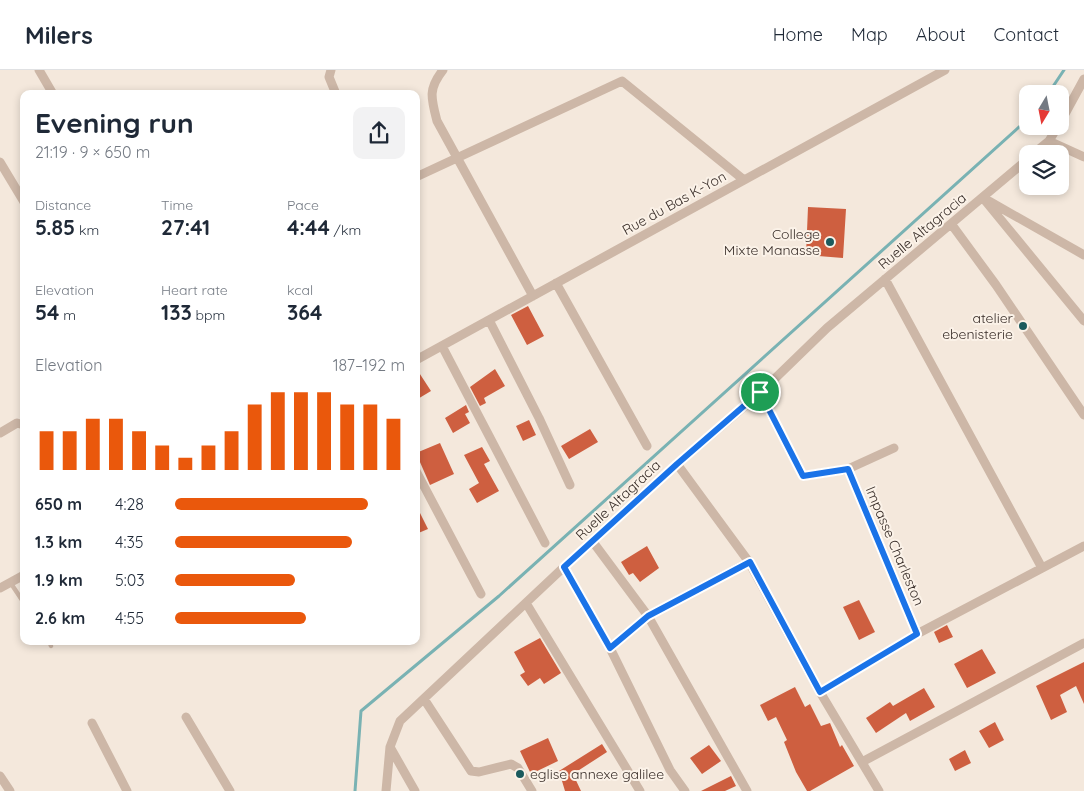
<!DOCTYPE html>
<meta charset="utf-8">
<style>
:root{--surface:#fff;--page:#f2f2f3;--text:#1f2937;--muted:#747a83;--line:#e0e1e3;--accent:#ea580c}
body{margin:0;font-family:Quicksand,sans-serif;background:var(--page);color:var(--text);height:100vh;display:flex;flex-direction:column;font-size:19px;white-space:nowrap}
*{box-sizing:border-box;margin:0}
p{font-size:16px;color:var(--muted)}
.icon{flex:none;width:28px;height:28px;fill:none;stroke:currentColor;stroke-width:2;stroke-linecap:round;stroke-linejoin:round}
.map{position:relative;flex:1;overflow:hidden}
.sheet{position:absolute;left:20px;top:20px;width:400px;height:555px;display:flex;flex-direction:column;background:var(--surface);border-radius:10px;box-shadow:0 2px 8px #0003}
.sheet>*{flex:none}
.needle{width:32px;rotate:190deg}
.buttons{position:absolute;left:1019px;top:15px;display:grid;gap:10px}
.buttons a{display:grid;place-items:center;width:50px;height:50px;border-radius:10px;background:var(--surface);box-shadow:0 2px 8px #0003;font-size:25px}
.pin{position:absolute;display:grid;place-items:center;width:42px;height:42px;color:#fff;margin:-21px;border:2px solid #fff;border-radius:50%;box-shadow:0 1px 5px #0007}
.round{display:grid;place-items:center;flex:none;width:52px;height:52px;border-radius:10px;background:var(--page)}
.headline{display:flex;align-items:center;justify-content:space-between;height:85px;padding:0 15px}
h1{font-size:28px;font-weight:800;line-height:38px}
.figures{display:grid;grid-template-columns:repeat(3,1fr);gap:8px;height:85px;padding:5px 15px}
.figures div{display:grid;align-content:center}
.figures b{font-size:21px;font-weight:800}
.figures small{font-size:14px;font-weight:400}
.figures p{font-size:14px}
.chart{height:140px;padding:10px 15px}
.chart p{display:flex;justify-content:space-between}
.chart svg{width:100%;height:90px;margin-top:5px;stroke:var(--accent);stroke-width:6}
ul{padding:0 15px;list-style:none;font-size:16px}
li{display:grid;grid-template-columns:80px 60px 1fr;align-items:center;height:38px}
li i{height:12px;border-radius:6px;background:var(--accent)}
header{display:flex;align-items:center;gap:30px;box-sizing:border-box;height:70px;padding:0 25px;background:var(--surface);border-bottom:1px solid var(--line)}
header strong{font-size:24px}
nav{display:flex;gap:28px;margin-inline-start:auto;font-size:18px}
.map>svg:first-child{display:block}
</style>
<header>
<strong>Milers</strong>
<nav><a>Home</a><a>Map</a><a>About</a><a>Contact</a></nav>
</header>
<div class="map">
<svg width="1084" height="721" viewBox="0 0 1084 721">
<rect width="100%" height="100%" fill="#f4e8dc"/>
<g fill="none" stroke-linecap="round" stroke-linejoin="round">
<path stroke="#79b2b3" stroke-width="3" d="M1048,24L1064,0
M355,721L361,641L499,526L1028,49"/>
</g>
<path fill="#ce5f40" d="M808,137L846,139L843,188L806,185Z
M528,236L544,266L527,275L511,245Z
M416,298L431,321L416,330Z
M495,299L505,316L484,328L486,333L480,336L470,317Z
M466,335L469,342L465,344L470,353L453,363L445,348Z
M529,350L536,365L523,371L516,356Z
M590,359L598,372L569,389L561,376Z
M440,373L454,404L430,415L416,383Z
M482,377L490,391L484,394L499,421L477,433L469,419L479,413L464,385Z
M416,435L428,459L416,464Z
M647,476L659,498L640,512L633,503L629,505L621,492Z
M859,530L875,562L859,570L843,537Z
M947,555L953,567L939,573L934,562Z
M540,568L561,603L544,614L540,608L528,616L520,605L525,602L514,582Z
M982,579L996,603L967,618L954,594Z
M1084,592V634L1076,616L1060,625L1067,642L1051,650L1036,616Z
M795,617L805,637L810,634L821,656L830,653L840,677L842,675L854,696L810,721H807L796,702L784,672L787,670L776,647L768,651L760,635Z
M924,618L935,637L910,651L906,643L876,663L866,648L890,632L893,636Z
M995,652L1004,670L989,678L979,661Z
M548,668L558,691L531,704L520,681Z
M602,674L607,682L573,704L581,721H565L559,701Z
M709,675L721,691L702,704L690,688Z
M965,680L971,693L955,701L949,689Z
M731,706L736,716L725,721H701Z"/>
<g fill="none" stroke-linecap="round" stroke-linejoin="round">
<path stroke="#cdb7a7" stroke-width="4.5" d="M10,512L24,533
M49,571L51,576"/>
<path stroke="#cdb7a7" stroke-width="9" d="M39,0L53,24
M331,0L329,7L336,24
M443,0C428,19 431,28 437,51L533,226
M1060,53L1084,9
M1049,71L1084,87
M1033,84L1049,71L1058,56
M0,92L24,132
M416,107L622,11L744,110
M983,128L1084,251
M987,130L1084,185
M952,155L996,215L1084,345
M885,209L1042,498
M556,213L647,376
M489,250L539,348L570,415
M442,276L545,473
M416,290L945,0
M760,323L803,406L848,399L894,378
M0,363L17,353L24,355
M677,394L749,492L820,622L879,721
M848,399L917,564
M416,401L481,524
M593,472L648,546L747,721
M564,497L610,578L670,700L685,721
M0,518L24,505
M526,533L640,721
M610,578L648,546L749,492
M820,622L917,564L1084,476
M424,629L471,701L479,702L511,694L518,698L532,721
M186,647L230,721
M92,653L127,721
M390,677L415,721
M862,692L1084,573
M0,706L10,721
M386,721L390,677L400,651L564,497L677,394L760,323L827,258L1028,89"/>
</g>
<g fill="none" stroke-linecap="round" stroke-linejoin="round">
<g stroke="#fff" stroke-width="10">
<path id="route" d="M760,322L803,406L848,399L917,564L820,622L750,492L648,546L610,578L564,497L677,394Z"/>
</g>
<use href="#route" stroke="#1a73e8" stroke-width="6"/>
</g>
<g fill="#1a5a5d" stroke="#fbf2e8" stroke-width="2">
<circle cx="830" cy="172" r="5"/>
<circle cx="1023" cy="256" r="5"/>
<circle cx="520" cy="704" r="5"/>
</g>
<g text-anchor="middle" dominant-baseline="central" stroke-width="4" stroke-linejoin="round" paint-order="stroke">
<g font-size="14" fill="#382d28" stroke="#fbf2e8">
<text transform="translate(674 133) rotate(-29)">Rue du Bas K-Yon</text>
<text transform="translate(922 161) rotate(-40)">Ruelle Altagracia</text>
<text transform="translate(618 430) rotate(-43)">Ruelle Altagracia</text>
<text transform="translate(895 476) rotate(67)">Impasse Charleston</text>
</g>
<g font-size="14" fill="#382d28" stroke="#fbf2e8" text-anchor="end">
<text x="820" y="164">College<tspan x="820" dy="16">Mixte Manasse</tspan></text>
<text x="1013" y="248">atelier<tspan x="1013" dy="16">ebenisterie</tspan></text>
<text x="530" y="704" text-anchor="start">eglise annexe galilee</text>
</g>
</g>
</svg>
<div class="buttons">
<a><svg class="needle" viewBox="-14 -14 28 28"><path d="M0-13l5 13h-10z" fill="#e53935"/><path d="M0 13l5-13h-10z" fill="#747a83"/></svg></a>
<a><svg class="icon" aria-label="layers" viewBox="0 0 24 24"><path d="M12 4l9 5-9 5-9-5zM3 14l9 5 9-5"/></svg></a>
</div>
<div class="pin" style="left:760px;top:322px;background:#1e9e55"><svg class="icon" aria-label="arrive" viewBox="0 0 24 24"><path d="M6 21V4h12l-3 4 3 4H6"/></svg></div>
<section class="sheet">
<div class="headline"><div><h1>Evening run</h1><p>21:19 · 9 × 650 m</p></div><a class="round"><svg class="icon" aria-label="share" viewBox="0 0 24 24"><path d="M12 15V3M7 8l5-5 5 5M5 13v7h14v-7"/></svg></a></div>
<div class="figures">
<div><p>Distance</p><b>5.85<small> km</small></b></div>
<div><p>Time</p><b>27:41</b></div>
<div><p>Pace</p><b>4:44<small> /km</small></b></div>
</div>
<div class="figures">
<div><p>Elevation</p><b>54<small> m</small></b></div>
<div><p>Heart rate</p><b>133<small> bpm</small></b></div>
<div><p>kcal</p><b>364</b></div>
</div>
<div class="chart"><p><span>Elevation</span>187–192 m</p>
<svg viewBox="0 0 160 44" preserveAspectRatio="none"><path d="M5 44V25M15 44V25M25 44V19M35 44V19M45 44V25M55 44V32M65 44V38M75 44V32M85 44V25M95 44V12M105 44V6M115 44V6M125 44V6M135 44V12M145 44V12M155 44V19"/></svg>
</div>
<ul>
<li><b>650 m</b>4:28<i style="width:84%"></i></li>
<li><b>1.3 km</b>4:35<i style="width:77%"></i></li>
<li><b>1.9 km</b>5:03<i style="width:52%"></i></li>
<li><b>2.6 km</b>4:55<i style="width:57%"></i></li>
</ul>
</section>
</div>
